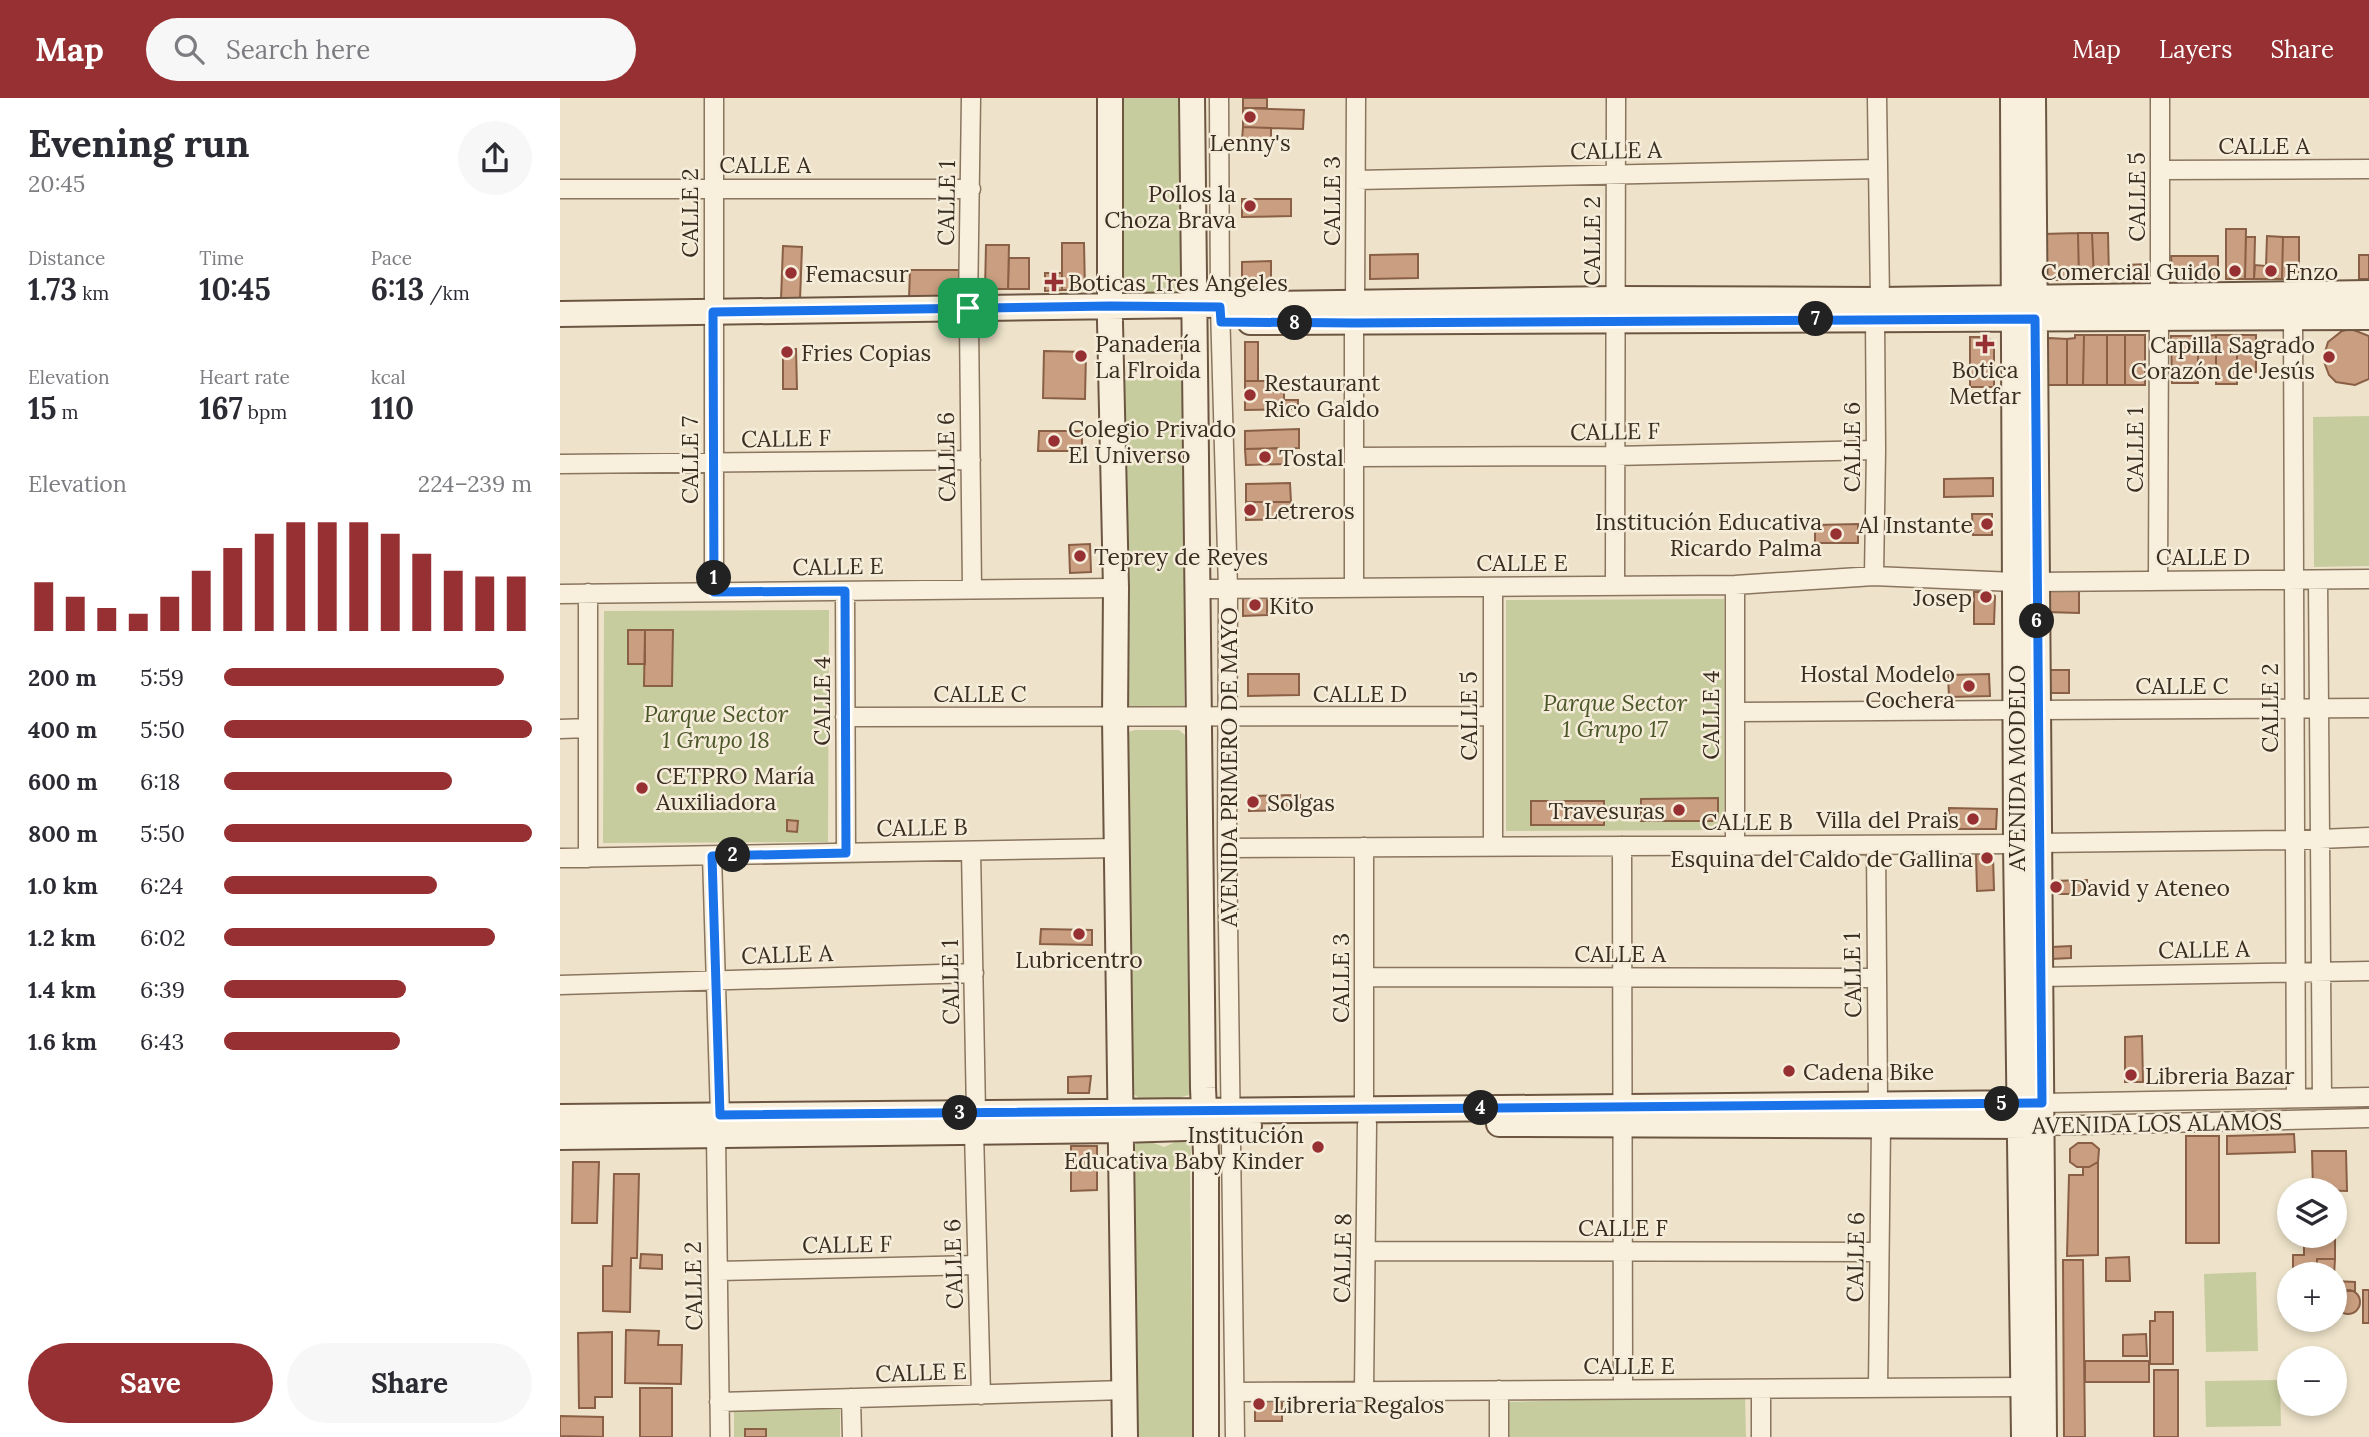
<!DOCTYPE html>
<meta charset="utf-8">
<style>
:root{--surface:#fff;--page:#f7f7f7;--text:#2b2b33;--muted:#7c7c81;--accent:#973033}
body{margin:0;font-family:Lora,serif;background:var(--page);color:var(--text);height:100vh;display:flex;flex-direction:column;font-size:26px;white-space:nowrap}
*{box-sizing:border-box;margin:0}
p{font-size:23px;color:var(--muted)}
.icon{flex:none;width:38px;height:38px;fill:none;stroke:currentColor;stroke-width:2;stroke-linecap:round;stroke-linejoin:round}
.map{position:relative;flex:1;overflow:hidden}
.panel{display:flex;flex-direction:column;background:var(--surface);width:560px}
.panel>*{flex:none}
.fabs{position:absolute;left:1717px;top:1080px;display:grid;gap:14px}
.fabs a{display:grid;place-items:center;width:70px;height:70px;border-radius:50%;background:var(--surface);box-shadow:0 4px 10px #0003;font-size:35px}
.pin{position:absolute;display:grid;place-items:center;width:60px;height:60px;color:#fff;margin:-30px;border-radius:14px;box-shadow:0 4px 10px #0006}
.km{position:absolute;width:35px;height:35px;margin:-18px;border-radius:50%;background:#222;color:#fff;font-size:19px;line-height:35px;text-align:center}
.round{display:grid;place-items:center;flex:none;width:74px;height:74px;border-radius:37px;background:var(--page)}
.head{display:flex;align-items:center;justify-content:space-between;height:119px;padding:0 28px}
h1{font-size:38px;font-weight:700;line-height:52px}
.stats{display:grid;grid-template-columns:repeat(3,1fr);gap:10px;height:119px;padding:7px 28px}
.stats div{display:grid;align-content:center}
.stats b{font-size:30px;font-weight:700}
.stats small{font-size:19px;font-weight:400}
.stats p{font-size:19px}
.chart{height:196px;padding:14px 28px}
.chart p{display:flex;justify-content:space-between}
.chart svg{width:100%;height:126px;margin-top:7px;stroke:var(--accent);stroke-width:6}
.button{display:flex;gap:14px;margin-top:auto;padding:14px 28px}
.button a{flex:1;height:80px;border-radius:42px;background:var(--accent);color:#fff;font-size:28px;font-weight:700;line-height:80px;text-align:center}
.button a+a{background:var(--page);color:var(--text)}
ul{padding:0 28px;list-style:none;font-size:23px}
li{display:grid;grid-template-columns:112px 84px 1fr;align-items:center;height:52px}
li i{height:18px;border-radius:9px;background:var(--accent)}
header{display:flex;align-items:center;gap:42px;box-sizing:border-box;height:98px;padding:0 35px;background:var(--accent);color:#fff}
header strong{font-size:33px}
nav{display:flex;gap:38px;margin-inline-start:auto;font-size:24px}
.search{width:490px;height:63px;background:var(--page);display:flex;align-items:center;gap:18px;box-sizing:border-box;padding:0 24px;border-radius:38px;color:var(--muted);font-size:26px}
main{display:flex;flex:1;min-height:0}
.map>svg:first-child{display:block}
</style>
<header>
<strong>Map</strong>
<div class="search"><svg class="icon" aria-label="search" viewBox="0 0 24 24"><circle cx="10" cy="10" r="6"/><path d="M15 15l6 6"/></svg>Search here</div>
<nav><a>Map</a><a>Layers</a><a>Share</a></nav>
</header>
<main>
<section class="panel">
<div class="head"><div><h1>Evening run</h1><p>20:45</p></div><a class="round"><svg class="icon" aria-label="share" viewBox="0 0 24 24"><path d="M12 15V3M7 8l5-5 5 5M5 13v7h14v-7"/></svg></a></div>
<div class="stats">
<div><p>Distance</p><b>1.73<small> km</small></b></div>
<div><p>Time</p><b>10:45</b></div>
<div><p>Pace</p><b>6:13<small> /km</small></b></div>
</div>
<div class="stats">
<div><p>Elevation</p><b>15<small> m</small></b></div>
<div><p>Heart rate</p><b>167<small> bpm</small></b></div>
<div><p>kcal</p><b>110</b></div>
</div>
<div class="chart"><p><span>Elevation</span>224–239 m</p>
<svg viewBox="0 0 160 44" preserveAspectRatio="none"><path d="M5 44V27M15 44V32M25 44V36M35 44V38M45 44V32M55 44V23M65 44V15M75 44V10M85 44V6M95 44V6M105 44V6M115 44V10M125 44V17M135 44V23M145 44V25M155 44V25"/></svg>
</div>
<ul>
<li><b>200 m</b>5:59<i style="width:91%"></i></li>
<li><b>400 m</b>5:50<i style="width:100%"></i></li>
<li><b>600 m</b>6:18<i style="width:74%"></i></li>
<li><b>800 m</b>5:50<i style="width:100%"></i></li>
<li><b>1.0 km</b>6:24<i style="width:69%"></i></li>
<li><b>1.2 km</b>6:02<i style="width:88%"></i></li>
<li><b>1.4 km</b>6:39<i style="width:59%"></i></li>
<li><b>1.6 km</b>6:43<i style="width:57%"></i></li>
</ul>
<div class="button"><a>Save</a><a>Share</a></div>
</section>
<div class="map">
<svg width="1809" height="1339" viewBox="0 0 1809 1339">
<rect width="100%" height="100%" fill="#eee3ca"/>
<path fill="#c7cc9e" d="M558,0H623L622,185C619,191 617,196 610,197C598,200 570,198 561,191Z
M625,280L624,608L618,612L564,611L560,282Z
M1809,318V468L1754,469L1753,319Z
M1164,501V732L946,733V502Z
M269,512L268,744L43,745L44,513Z
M575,632H619L625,637V641L635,982L633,993L629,997L618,1000L581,1001L570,994L565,635Z
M584,1041L604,1049L622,1041C635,1046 630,1056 630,1068L633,1339H571V1064L574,1047Z
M1696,1174L1698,1253L1646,1254L1644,1176Z
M1720,1282L1721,1328L1646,1329L1645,1283Z
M1185,1297L1186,1339H949L948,1304Z
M280,1309V1339H174V1311Z"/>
<path fill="#ca9f81" stroke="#895f45" stroke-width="2" d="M683,0H707V10H683Z
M683,10L744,12L743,31L683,29Z
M683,29L711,30V44L682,43Z
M682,101H731V118L682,119Z
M1666,131H1686L1685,181H1666Z
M1518,135H1532L1534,182H1519Z
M1518,135L1519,182H1490L1484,176L1483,136Z
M1532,135H1548L1549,181L1534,182Z
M1707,138L1723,139L1722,181H1694L1695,167L1706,168Z
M1686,139H1695L1694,181H1685Z
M1723,139H1739V181H1722Z
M502,145H524L525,192H502Z
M426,147H449L448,191H425Z
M223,148L242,149L240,202H221Z
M858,156V180L810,181V157Z
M1799,157H1809V181H1799Z
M1611,158H1658V184H1620L1612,174Z
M449,160H469V191H448Z
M711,163V188L688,189L682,183V164Z
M1587,166V184H1567L1566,167Z
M350,172H402V200H349Z
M485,175H502V192L485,193Z
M1791,231L1809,238V281L1795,287L1776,284L1769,277L1763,261L1768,244L1782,233Z
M1515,237H1524L1523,287H1507V241L1515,240Z
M1524,237H1547V287H1523Z
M1547,237H1565V287H1547Z
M1565,237H1585V287H1565Z
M1656,237H1677V286H1656Z
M1656,237V273H1638V238Z
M1677,237H1696V274H1677Z
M1611,238H1638V285H1612Z
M1410,239H1428L1434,248V289H1410Z
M1489,240L1507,241V287H1484V246Z
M685,244H698V283H685Z
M223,251H236L237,291H223Z
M484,253L526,254L525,301L483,300Z
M685,283H714L713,294H724V302H738V311L685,312Z
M739,331V350L685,351V333Z
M479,333H522V353H478Z
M725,350V366L686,367L685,351Z
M1433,380V398L1384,399V381Z
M730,385L731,404H686V386Z
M686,404H731V421L686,422Z
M1412,416H1432V437H1413Z
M1298,426V445H1255V427Z
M530,446L531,474L510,475L509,447Z
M1492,492H1519V515L1485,514V499Z
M1414,494H1428L1435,498L1434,526H1414Z
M683,497H707V517L683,518Z
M68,532H85V566H68Z
M85,532H113L112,588H84Z
M1488,572H1509V595H1489Z
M688,576H739V597L688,598Z
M1429,576L1430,598L1389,599L1388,577Z
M740,697V712L689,713V698Z
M1158,700V723H1081V701Z
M971,703H1044V727H971Z
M1389,710L1437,711L1436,731H1389Z
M227,722L238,723L237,734L227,733Z
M1416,756H1429L1433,758L1434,792L1417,793Z
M1527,782V796H1491V783Z
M481,831L532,832V847L480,846Z
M1511,848V860L1491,861V849Z
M1582,938L1583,984H1565V939Z
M531,978L529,995H508V979Z
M1734,1036L1735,1054L1667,1056V1038Z
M1626,1038H1659V1145H1626Z
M1518,1045H1532L1539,1051L1538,1064L1529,1069H1517L1510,1064V1051Z
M511,1048H537V1092L511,1093Z
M1752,1053H1786L1787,1093L1753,1092Z
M13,1064H39L37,1125H12Z
M1538,1064V1157L1507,1158L1509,1077H1523V1069H1529Z
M54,1076H79L77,1160H71L70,1214L43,1213V1168H52Z
M1744,1138L1775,1139V1161H1757V1176H1733V1157H1744Z
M81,1156L102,1157V1171L80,1170Z
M1569,1159L1570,1183H1546V1160Z
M1757,1161H1775L1774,1178L1757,1176Z
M1503,1162H1523L1525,1339H1504Z
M1774,1183L1795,1184V1193H1782L1774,1205Z
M1776 1204a12 12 0 1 1 24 0a12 12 0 1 1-24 0Z
M1803,1192H1809V1225H1803Z
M1595,1214H1613V1266H1590V1223H1595Z
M66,1232L99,1233L98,1247H122L121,1286L65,1285Z
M52,1234V1299H35V1310H19L18,1235Z
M1586,1236L1587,1258H1563V1237Z
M1525,1263H1589V1284H1525Z
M1594,1272H1618V1339H1594Z
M80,1290H112V1339H80Z
M695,1301H722V1323H695Z
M0,1318L43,1319V1339L0,1338Z
M185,1331H206V1339H185Z"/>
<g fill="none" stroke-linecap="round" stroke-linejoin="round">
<g stroke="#8a755f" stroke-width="21">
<path id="street" d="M154,0V494
M659,0L660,209L668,491L667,750L675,1339
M1317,0L1320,202
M1600,0V199
M1600,72L1809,71
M796,82L1318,71
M0,91H411
M795,206L796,0
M408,210L411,0
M1733,220L1736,1000
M409,226L412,491
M794,359L1054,358L1316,352
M0,366L411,362
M1314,478L1316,352L1315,221
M1758,482L1762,1000
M1598,483L1599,221
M1476,484L1809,481
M1175,487V747
M1055,488L1056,0
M794,490V225
M637,491L1175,487L1314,478L1454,484
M285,493L286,755
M28,495V760
M0,496L556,490
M1477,612L1809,610
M1175,614L1456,612
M285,619L933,618
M0,631L28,630
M1478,745L1734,742L1809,739
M1316,747L1318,1006
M933,748V489
M1062,748L1063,1292
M667,750L1456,746
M411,753L416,1015
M152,758L160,1017
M0,760L557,750
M804,879L1317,880
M1480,879L1809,873
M0,887L414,875
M1482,1005L1809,999
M804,1011V749
M1481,1028L1809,1020
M414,1034L421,1297
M156,1037L160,1339
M807,1153L1319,1154
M158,1173L417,1167
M1318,1290L1321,1028
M1201,1291V1339
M939,1292V1339
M675,1294L1464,1289
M804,1294L807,1026
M291,1300L292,1339
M159,1304L565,1292"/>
</g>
<g stroke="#6c5642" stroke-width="28">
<path id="secondary" d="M550,0V224L556,490L555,620L565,1339
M632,0L643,990L646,1056V1339
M1453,0L1456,746L1464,1339
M1473,0L1484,1339
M0,216L1056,201L1320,202L1809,195
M690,224L1809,219
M0,1019L1482,1005
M939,1026L1481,1028
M0,1039L562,1032L689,1028"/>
</g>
<use href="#street" stroke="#f8f0dd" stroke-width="18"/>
<use href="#secondary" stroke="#f8f0dd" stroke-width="24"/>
</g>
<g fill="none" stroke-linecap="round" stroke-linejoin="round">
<g stroke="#fff" stroke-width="14">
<path id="route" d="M550,208L660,209L661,224L794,225L1475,221L1482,1005L160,1017L152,758L286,755L285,493L154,494L153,214Z"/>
</g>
<use href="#route" stroke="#1a73e8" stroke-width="9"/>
</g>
<g fill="#973033" stroke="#f5edda" stroke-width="2.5">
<circle cx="690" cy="19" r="7"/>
<circle cx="690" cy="108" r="7"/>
<circle cx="1675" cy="173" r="7"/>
<circle cx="1711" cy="173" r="7"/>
<circle cx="231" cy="175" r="7"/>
<path d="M490.5 173.5h7v7h7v7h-7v7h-7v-7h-7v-7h7z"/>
<path d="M1421.5 235.5h7v7h7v7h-7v7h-7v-7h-7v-7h7z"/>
<circle cx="227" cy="254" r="7"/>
<circle cx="521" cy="258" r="7"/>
<circle cx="1769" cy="259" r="7"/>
<circle cx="690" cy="297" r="7"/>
<circle cx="494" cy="343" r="7"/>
<circle cx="705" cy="359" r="7"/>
<circle cx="690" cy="412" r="7"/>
<circle cx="1427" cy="426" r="7"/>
<circle cx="1276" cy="436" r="7"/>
<circle cx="520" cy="458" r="7"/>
<circle cx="1426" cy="499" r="7"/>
<circle cx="695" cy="507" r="7"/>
<circle cx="1409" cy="588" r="7"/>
<circle cx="82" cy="690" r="7"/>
<circle cx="693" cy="704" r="7"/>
<circle cx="1119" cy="712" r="7"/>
<circle cx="1413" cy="721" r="7"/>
<circle cx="1427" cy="760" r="7"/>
<circle cx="1496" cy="789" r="7"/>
<circle cx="519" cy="836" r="7"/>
<circle cx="1229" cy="973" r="7"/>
<circle cx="1571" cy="977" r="7"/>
<circle cx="758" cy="1049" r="7"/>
<circle cx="699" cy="1306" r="7"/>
</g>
<g text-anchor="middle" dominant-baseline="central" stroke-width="5" stroke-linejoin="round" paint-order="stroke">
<g font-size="23" fill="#3b2e21" stroke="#f5edda" text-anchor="start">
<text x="690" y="44" text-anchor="middle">Lenny's</text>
<text x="676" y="95" text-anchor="end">Pollos la<tspan x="676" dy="26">Choza Brava</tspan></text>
<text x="1661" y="173" text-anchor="end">Comercial Guido</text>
<text x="1725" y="173">Enzo</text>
<text x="245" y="175">Femacsur</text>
<text x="508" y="184">Boticas Tres Angeles</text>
<text x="535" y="245">Panadería<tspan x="535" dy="26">La Flroida</tspan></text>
<text x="1755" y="246" text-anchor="end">Capilla Sagrado<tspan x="1755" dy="26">Corazón de Jesús</tspan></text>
<text x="241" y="254">Fries Copias</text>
<text x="1425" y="271" text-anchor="middle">Botica<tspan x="1425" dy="26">Metfar</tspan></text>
<text x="704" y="284">Restaurant<tspan x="704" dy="26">Rico Galdo</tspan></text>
<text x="508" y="330">Colegio Privado<tspan x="508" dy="26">El Universo</tspan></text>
<text x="719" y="359">Tostal</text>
<text x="704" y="412">Letreros</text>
<text x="1262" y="423" text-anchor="end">Institución Educativa<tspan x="1262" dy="26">Ricardo Palma</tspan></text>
<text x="1413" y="426" text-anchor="end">Al Instante</text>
<text x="534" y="458">Teprey de Reyes</text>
<text x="1412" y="499" text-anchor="end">Josep</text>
<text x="709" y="507">Kito</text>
<text x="1395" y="575" text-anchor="end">Hostal Modelo<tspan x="1395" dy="26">Cochera</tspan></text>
<text x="96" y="677">CETPRO María<tspan x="96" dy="26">Auxiliadora</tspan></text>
<text x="707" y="704">Solgas</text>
<text x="1105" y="712" text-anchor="end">Travesuras</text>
<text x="1399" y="721" text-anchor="end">Villa del Prais</text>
<text x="1413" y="760" text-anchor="end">Esquina del Caldo de Gallina</text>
<text x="1510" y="789">David y Ateneo</text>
<text x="519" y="861" text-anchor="middle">Lubricentro</text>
<text x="1243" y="973">Cadena Bike</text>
<text x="1585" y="977">Libreria Bazar</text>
<text x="744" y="1036" text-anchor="end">Institución<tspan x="744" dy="26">Educativa Baby Kinder</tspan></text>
<text x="713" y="1306">Libreria Regalos</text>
</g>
<g font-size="23" fill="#3b2e21" stroke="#f5edda">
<text x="1704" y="47">CALLE A</text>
<text transform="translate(1056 52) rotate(-1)">CALLE A</text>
<text x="205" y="66">CALLE A</text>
<text transform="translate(1576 99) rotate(-90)">CALLE 5</text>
<text transform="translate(771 103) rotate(-90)">CALLE 3</text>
<text transform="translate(386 105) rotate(-89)">CALLE 1</text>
<text transform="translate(129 115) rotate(-90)">CALLE 2</text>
<text transform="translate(1031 143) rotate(-90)">CALLE 2</text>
<text transform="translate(1055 333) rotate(-1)">CALLE F</text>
<text transform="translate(226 340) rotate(-1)">CALLE F</text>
<text transform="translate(1291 349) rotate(-90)">CALLE 6</text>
<text transform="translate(1574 352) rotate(-90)">CALLE 1</text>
<text transform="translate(386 359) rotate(-91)">CALLE 6</text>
<text transform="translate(129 362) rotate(-90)">CALLE 7</text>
<text x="1643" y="458">CALLE D</text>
<text x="962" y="464">CALLE E</text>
<text transform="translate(278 468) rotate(-1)">CALLE E</text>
<text x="1622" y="587">CALLE C</text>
<text x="420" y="595">CALLE C</text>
<text x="800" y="595">CALLE D</text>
<text transform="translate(261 603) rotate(-90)">CALLE 4</text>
<text transform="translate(1709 610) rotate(-90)">CALLE 2</text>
<text transform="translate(1150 617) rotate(-90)">CALLE 4</text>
<text transform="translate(908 618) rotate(-90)">CALLE 5</text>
<text transform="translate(668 669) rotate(-90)">AVENIDA PRIMERO DE MAYO</text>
<text transform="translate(1456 670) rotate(-90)">AVENIDA MODELO</text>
<text x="1187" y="723">CALLE B</text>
<text transform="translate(362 729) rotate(-1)">CALLE B</text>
<text transform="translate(1644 851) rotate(-1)">CALLE A</text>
<text x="1060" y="855">CALLE A</text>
<text transform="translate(227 856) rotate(-2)">CALLE A</text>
<text transform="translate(1292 877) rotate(-91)">CALLE 1</text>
<text transform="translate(780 880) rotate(-90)">CALLE 3</text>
<text transform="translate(390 884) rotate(-91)">CALLE 1</text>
<text transform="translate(1597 1025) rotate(-1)">AVENIDA LOS ALAMOS</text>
<text x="1063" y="1129">CALLE F</text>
<text transform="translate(287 1146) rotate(-1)">CALLE F</text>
<text transform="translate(1295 1159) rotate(-89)">CALLE 6</text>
<text transform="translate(782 1160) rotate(-89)">CALLE 8</text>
<text transform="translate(393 1166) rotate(-92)">CALLE 6</text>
<text transform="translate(133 1188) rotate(-91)">CALLE 2</text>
<text x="1069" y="1267">CALLE E</text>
<text transform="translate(361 1274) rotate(-2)">CALLE E</text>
</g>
<g font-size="23" font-style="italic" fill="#4c5729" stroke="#f5edda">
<text x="1055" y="604">Parque Sector<tspan x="1055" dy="26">1 Grupo 17</tspan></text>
<text x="156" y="615">Parque Sector<tspan x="156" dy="26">1 Grupo 18</tspan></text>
</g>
</g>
</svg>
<div class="fabs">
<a><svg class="icon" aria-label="layers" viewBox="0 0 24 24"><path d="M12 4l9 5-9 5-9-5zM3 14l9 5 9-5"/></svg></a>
<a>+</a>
<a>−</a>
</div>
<div class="pin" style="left:408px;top:210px;background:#1e9e55"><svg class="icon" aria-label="arrive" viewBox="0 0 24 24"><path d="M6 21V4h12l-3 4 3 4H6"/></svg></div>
<b class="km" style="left:154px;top:480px">1</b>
<b class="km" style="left:173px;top:757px">2</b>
<b class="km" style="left:400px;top:1015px">3</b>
<b class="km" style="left:921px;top:1010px">4</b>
<b class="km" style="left:1442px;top:1006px">5</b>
<b class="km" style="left:1477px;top:523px">6</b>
<b class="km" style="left:1256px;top:221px">7</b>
<b class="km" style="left:735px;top:225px">8</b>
</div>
</main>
